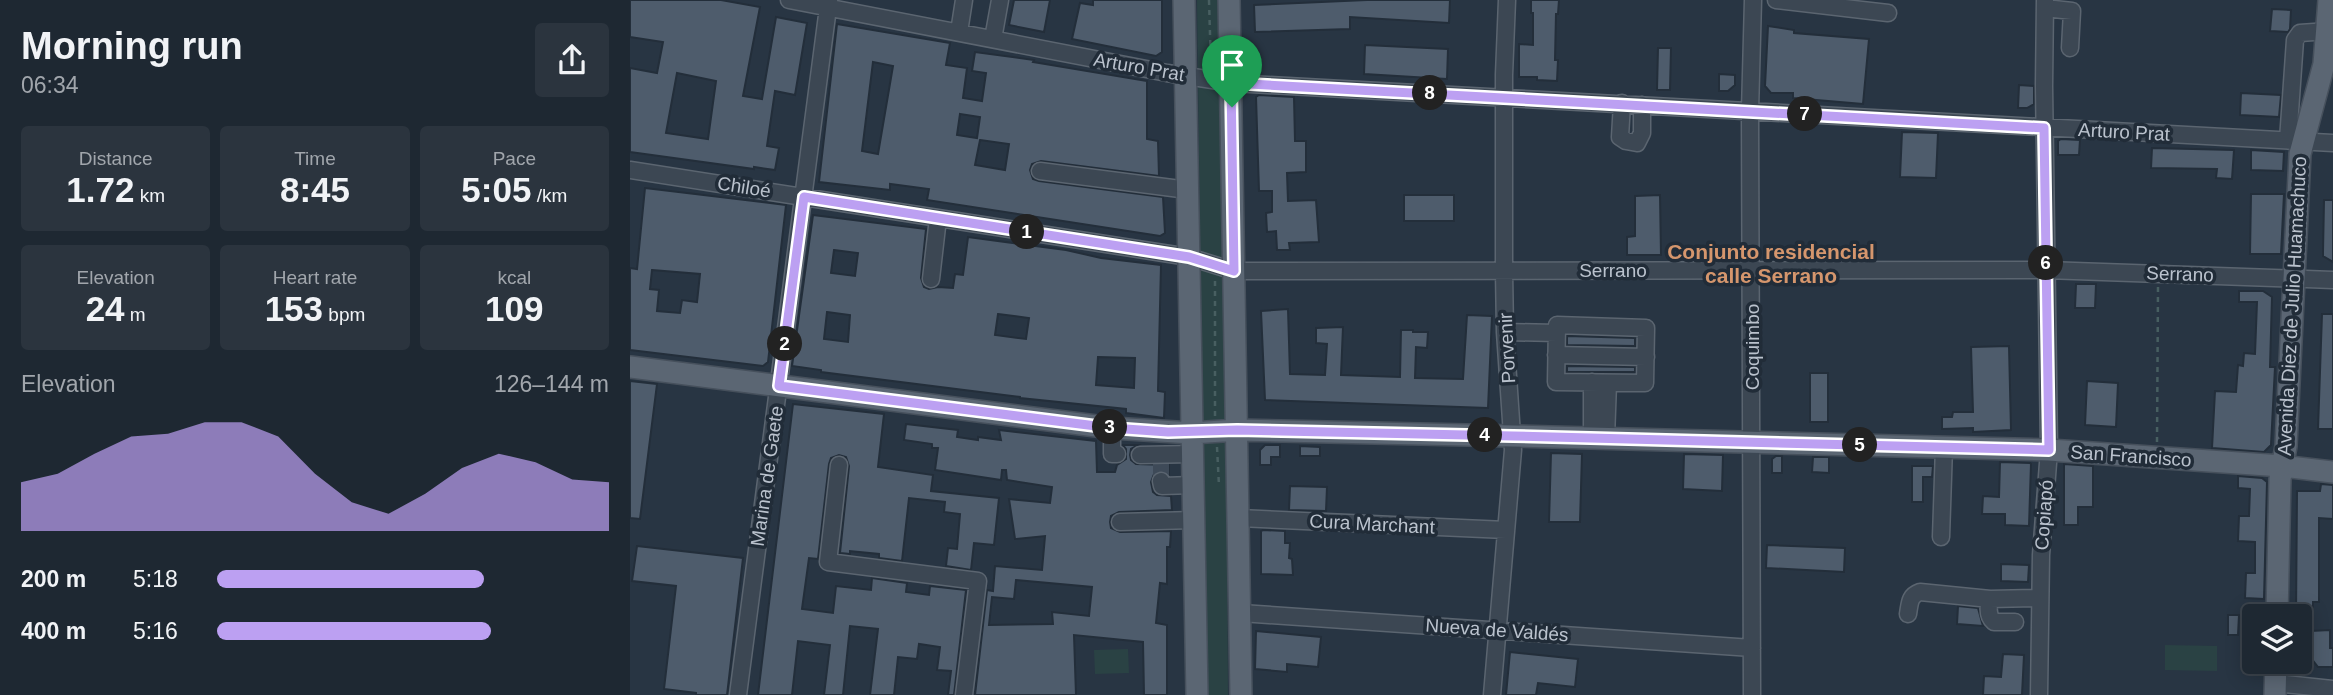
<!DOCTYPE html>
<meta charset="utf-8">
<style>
:root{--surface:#1e2832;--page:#2b343e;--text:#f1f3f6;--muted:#a1a6ac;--line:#3c444d;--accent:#bca0f2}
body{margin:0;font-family:Helvetica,sans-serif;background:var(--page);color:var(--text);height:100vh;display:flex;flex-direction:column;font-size:26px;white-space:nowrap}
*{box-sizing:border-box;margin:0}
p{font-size:23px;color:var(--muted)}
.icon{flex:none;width:38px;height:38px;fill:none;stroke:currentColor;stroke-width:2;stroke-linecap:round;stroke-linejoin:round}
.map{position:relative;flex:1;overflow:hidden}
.details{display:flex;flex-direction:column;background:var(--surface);width:630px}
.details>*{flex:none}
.tools{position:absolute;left:1612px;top:604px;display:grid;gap:14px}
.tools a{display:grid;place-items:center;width:70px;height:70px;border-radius:7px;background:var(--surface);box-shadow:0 4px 18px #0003,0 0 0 2px var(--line);font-size:35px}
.pin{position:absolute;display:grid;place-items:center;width:60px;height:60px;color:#fff;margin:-72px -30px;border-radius:50% 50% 50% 0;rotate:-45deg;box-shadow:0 0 7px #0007}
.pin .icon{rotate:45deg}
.km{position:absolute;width:35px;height:35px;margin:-18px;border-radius:50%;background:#222;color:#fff;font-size:19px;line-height:35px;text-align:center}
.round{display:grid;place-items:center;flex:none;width:74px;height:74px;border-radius:7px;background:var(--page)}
.summary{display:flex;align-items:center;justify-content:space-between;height:119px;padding:0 21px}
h1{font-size:38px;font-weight:700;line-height:52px}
.stats{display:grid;grid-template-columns:repeat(3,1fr);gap:10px;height:119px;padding:7px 21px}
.stats div{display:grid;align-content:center;border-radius:7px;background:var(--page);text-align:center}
.stats b{font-size:35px;font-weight:700}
.stats small{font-size:19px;font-weight:400}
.stats p{font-size:19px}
.chart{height:196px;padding:14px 21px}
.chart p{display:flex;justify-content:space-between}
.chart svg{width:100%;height:126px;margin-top:7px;fill:var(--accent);opacity:.7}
ul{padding:0 21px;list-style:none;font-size:23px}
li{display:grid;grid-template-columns:112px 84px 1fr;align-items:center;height:52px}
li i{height:18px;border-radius:9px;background:var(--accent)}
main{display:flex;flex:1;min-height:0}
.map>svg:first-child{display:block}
</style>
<main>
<section class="details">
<div class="summary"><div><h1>Morning run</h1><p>06:34</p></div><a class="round"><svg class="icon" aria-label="share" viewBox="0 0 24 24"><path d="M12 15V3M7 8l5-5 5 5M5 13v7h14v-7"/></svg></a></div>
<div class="stats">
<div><p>Distance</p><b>1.72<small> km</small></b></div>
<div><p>Time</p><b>8:45</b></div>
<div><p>Pace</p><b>5:05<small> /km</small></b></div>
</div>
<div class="stats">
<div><p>Elevation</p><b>24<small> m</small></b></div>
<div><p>Heart rate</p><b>153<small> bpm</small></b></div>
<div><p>kcal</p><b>109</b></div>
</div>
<div class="chart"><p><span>Elevation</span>126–144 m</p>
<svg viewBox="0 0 160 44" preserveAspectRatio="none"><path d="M0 44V27L10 24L20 17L30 11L40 10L50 6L60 6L70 11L80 24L90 34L100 38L110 31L120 22L130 17L140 20L150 26L160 27V44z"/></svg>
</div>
<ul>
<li><b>200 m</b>5:18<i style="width:68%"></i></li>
<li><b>400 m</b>5:16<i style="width:70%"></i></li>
</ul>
</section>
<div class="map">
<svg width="1703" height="695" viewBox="0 0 1703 695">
<rect width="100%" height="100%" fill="#283543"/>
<path fill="#2a4244" d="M567,0H589L595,235L598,695H576Z
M1535,645L1587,646V671L1535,670Z
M498,649L499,673L465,674L464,650Z"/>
<path fill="#4e5c6c" stroke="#232e3a" stroke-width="2" fill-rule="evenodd" d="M0,0H91L130,7L113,96L132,99L146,17L177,23L165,95L145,91L137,146L149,148L145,170L124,167V169L0,152V68L27,73L33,42L0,37ZM47,73L86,81L78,139L36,133Z
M384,0H420L414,32L379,25Z
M463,0H532V52L526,56L442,39L450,3L463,5Z
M737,0H820L819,23L720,17V29L625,32L624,5Z
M901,0H929L928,14H926L925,60H928L927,81L907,80V77H889V44L903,45V13H901Z
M1642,9L1661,10L1660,29L1658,32L1640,31Z
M207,24L320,43L316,65L337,68L333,98L352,101L356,73L342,71L345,52L404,60L403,62L517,81V139L528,141L529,176L411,161L402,164L400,170L403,179L409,181L533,197L535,233L530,236L297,200L299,189L260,184V190L189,182ZM243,62L263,66L248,154L232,151ZM330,114L350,117L347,138L327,135ZM350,140L379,144L375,170L345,165Z
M1138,26L1164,30V33L1239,39L1233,104L1163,98V93H1141L1135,86Z
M735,45L818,49L817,79L734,74Z
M1028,48H1041L1040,90H1027Z
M1089,74L1105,75V85L1098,91H1089Z
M1389,85L1404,86V104L1397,108H1388Z
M1611,93L1651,95L1649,117L1610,115Z
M629,95L664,97L665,141H676V172L657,173L658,201L686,200L689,242L659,243L660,250H647L646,231L637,232L636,213L642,212V191H629L626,97Z
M1272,132L1308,133L1306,178L1270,177Z
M1431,139L1450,140L1449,155H1428V141Z
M1522,148L1604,150L1602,179L1586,178L1587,169L1521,168Z
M1621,150L1654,152L1653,171L1621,170Z
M15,188L156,205L138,362L133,366L0,350V268L7,269ZM22,270L70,274L67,302L52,300L50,313L27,311L29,290L20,289Z
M1621,194H1654L1651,254H1620Z
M774,195H824V221H774Z
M1030,195L1031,255H997V237L1005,236V196Z
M1694,200H1703V262L1693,256V252Z
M183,215L296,229L291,278L294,287L299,289L308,287L323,288L325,274L333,275L338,237L436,250L471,258L531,265L528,391L535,392L534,418L496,413V409L390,398V397L191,372V370L162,366ZM204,250L228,253L225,276L201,273ZM197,312L220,315L218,342L194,339ZM368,314L399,318L396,339L365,335ZM468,357L505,358L504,388L466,385Z
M1446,284H1466L1465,308H1445Z
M1609,291H1633L1642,297L1640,367H1645L1641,445L1634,452L1582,448L1585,391L1606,392L1608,365L1613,366L1614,353L1625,354L1627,302H1609Z
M658,309L660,374L695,375L697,344L686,343V328L713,327L711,375L770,377L771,330H783V332H798L797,348L786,347L785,378L833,379L837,315L862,316L858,408L635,400L631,311Z
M1692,314H1703V429H1688Z
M937,336L1005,338V346L937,345Z
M1379,346L1381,430L1343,432V428L1312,429V417H1322L1323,412H1343L1341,347Z
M937,366L1005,367V372H937Z
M1180,373H1198V422H1180Z
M0,381L27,384L10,519L0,518Z
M1457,381L1488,383L1486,427L1455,425Z
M163,404L254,414L248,467L303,475L301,491L369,498L364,545L344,543L341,570L316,566L318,548L327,549L330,514L314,512L315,502L279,498L272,561L249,558V554L220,551V554L210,553L219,466L216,457L209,455L201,458L199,464L188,559L179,558L172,609L203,613L206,586L241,590L242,578L277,583L276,592L299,595L300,586L336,590L324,695H318L321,671L307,670L310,647L289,644L287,659L268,657L264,695H240L248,629L220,626L213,695H194L200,645L168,641L162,695H128Z
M276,424L328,430L327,437L348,440V437L371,440L369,430L466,441L467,472H485L487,465L496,459V449L493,445H508L501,449L500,455L501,460L506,464L539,465V474L534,471H528L524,474L521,482L523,492L527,495L541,496L542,510L489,512L481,516L480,522L481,528L490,532L541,531L540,547H537V584L530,583L526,623L537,625V695H514L513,642L444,635L446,695H345L357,590L363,591L365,566L412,570L415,536L385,539L379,499L420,503L422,487L377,480L376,470H372L371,480L305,470L308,448H302V444L274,440ZM386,580L462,587L459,616L422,612L423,624L359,625L362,597L384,599Z
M635,445H650V457H641V465H630V450Z
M670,446L690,447V456H670Z
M921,453L952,454L950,522H919Z
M1054,454L1093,455L1092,491L1053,489Z
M1146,456H1152V473H1142V459Z
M1183,457H1199V473L1182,472Z
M1370,462L1400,463L1401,464L1399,526L1375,525V514H1352L1353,496L1369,497Z
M1434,464L1463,466V507H1448V525H1434Z
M1282,466H1303L1302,477H1293V502H1282Z
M1608,476L1632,478L1637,482L1634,599L1615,598L1616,573H1625V542L1608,541L1609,516H1619L1620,489L1608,488Z
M1691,484L1703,485V519L1689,518V602H1683V615H1666L1667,491H1690Z
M660,486L697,487L696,511L659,510Z
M633,530L655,531V543H660L659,558L662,559L663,575L631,574V531Z
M1137,545L1215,548L1214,572L1136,568Z
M7,546L113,558L97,695H66V693L34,689L46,586L2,581Z
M1371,564L1399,565L1398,582L1371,581Z
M1328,606L1348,608L1353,626L1327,624Z
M1598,615H1609L1608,635H1598Z
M1700,630V648H1703V667H1688L1681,658L1680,631Z
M626,631L691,637L688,667L657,664V672L625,669Z
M880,652L948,659L945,687L908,683L906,695H876Z
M1373,654L1394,655L1392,695H1353L1354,676L1371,677Z"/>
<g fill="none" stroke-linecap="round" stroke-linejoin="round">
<path stroke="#3e4a58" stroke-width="16" stroke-dasharray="16 8" stroke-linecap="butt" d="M531,460V481"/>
<g stroke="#5b6570" stroke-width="19">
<path id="minor" d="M159,0L537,73L602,83L1703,143
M1146,0L1258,13
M1415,8L1442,11L1440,48
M329,32L334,0
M363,39L370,0
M992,103L990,137L996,141L1007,143L1012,133V105
M1658,140L1665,40L1670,33L1698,31
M0,170L559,257L604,271L1416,270L1703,280
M410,171L558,190
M301,279L308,218
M927,325L1016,328L1015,383L926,382Z
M875,332L927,333
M926,355L1016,357
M482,428V454H487
M962,438V382
M976,438L978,383
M510,455L563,454
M209,465L198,562L348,581L334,695
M531,481L532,486L563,485
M609,518L876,530
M490,522L564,520
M1311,537L1314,447
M611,613L1122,648
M1278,614C1280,603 1279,596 1290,592L1360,599
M1385,622H1364C1357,616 1358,607 1360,599L1410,598
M1645,683L1703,689
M108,695L199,0
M862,695L883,450L875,332L874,271V75L877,0
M1122,695L1120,111L1123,0
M1409,695L1411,555L1419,450L1414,86L1415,0"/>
</g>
<g stroke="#46505c" stroke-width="24">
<path id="major" d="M554,0L567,695
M599,0L611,695
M0,367L482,428L562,433L607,430L883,436L1419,450L1652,466L1703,472
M1647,616L1650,479L1656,446L1670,154L1694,64L1699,0
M1645,695L1646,662"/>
</g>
<path stroke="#485f61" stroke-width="2.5" stroke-dasharray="5 5" stroke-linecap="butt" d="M579,0L581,67
M585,416V280
M1527,442L1528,287
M587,447L589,486"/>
<use href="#minor" stroke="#3c4753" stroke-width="16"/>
<use href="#major" stroke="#5b6673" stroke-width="21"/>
</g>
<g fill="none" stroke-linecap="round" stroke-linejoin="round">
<g stroke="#fff" stroke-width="14">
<path id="route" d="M601,83L1414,128L1419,450L883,436L607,430L538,432L482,428L149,386L174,197L559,257L604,271Z"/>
</g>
<use href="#route" stroke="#bca0f2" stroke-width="9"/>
</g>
<g text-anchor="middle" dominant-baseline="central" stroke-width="7" stroke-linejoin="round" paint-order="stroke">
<g font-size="19" fill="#bac2cd" stroke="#212c38">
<text transform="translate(509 67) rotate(10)">Arturo Prat</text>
<text transform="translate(1494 132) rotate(3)">Arturo Prat</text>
<text transform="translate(114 187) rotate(9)">Chiloé</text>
<text x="983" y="270">Serrano</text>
<text transform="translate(1550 274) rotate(2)">Serrano</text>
<text transform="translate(1662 306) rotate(-87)">Avenida Diez de Julio Huamachuco</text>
<text transform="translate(1122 347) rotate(-90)">Coquimbo</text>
<text transform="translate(877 348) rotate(-93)">Porvenir</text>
<text transform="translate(1501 456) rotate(4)">San Francisco</text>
<text transform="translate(137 476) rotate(-82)">Marina de Gaete</text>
<text transform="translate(1414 515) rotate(-86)">Copiapó</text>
<text transform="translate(742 524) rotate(3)">Cura Marchant</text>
<text transform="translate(867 630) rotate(4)">Nueva de Valdés</text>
</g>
<g font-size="21" font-weight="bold" fill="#d5966d" stroke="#212c38">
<text x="1141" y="251">Conjunto residencial<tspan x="1141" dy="24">calle Serrano</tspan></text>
</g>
</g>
</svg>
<div class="tools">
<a><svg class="icon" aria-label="layers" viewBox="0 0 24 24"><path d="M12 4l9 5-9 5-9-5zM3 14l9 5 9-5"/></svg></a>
</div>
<div class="pin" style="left:602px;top:107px;background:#1e9e55"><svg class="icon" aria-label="arrive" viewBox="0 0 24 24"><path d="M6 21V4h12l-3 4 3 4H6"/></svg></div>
<b class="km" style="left:397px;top:232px">1</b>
<b class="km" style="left:155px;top:344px">2</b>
<b class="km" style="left:480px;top:427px">3</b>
<b class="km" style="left:855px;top:435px">4</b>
<b class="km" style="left:1230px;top:445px">5</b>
<b class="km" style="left:1416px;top:263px">6</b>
<b class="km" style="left:1175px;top:114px">7</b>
<b class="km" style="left:800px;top:93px">8</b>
</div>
</main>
